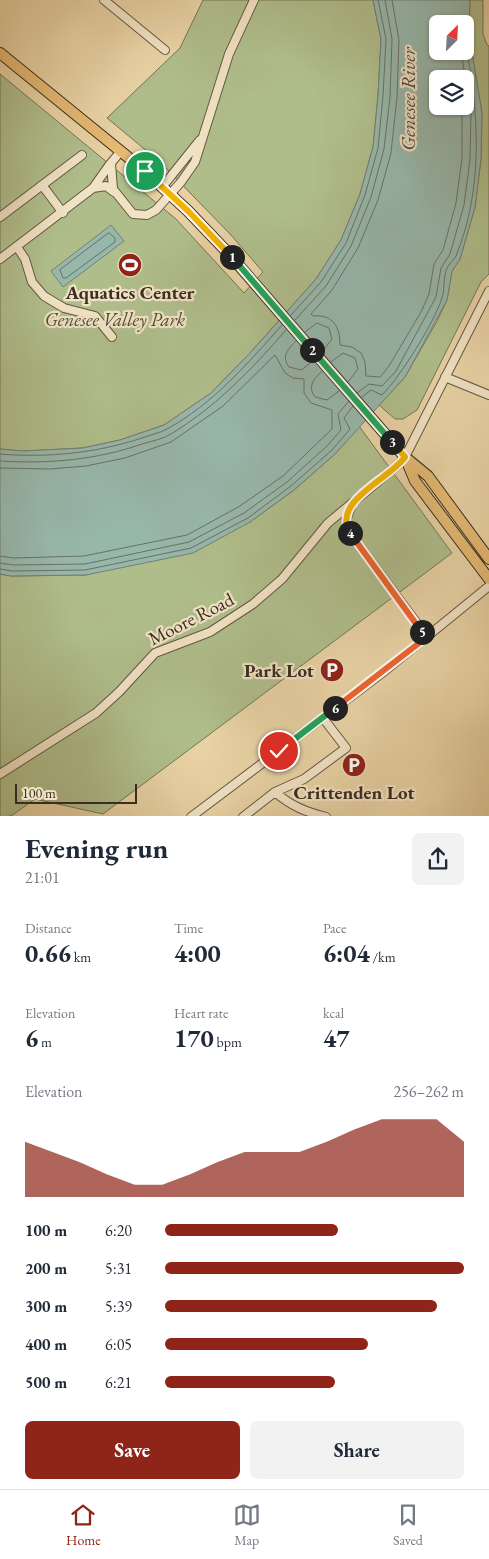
<!DOCTYPE html>
<meta charset="utf-8">
<style>
:root{--surface:#fff;--page:#f2f2f3;--text:#1f2937;--muted:#747a83;--line:#e0e1e3;--accent:#8f2418}
body{margin:0;font-family:"EB Garamond",serif;background:var(--page);color:var(--text);height:100vh;display:flex;flex-direction:column;font-size:19px;white-space:nowrap}
*{box-sizing:border-box;margin:0}
p{font-size:16px;color:var(--muted)}
.icon{flex:none;width:28px;height:28px;fill:none;stroke:currentColor;stroke-width:2;stroke-linecap:round;stroke-linejoin:round}
.map{position:relative;height:816px;overflow:hidden}
.details{display:flex;flex-direction:column;background:var(--surface);flex:1}
.details>*{flex:none}
.needle{width:32px;rotate:24deg}
.buttons{position:absolute;left:429px;top:15px;display:grid;gap:10px}
.buttons a{display:grid;place-items:center;width:45px;height:45px;border-radius:8px;background:var(--surface);box-shadow:0 1px 4px #0004;font-size:25px}
.scale{position:absolute;left:15px;bottom:12px;width:122px;box-sizing:border-box;padding-left:5px;border:2px solid #3a2d21;border-top:0;font-size:14px;line-height:18px;white-space:nowrap;color:#3a2d21;-webkit-text-stroke:4px #f0e2c4;paint-order:stroke}
.pin{position:absolute;display:grid;place-items:center;width:42px;height:42px;color:#fff;margin:-21px;border:2px solid #fff;border-radius:50%;box-shadow:0 1px 5px #0007}
.km{position:absolute;width:25px;height:25px;margin:-12px;border-radius:50%;background:#222;color:#fff;font-size:14px;line-height:25px;text-align:center}
.round{display:grid;place-items:center;flex:none;width:52px;height:52px;border-radius:8px;background:var(--page)}
.overview{display:flex;align-items:center;justify-content:space-between;height:85px;padding:0 25px}
h1{font-size:28px;font-weight:700;line-height:38px}
.figures{display:grid;grid-template-columns:repeat(3,1fr);gap:8px;height:85px;padding:5px 25px}
.figures div{display:grid;align-content:center}
.figures b{font-size:25px;font-weight:700}
.figures small{font-size:14px;font-weight:400}
.figures p{font-size:14px}
.chart{height:140px;padding:10px 25px}
.chart p{display:flex;justify-content:space-between}
.chart svg{width:100%;height:90px;margin-top:5px;fill:var(--accent);opacity:.7}
.action{display:flex;gap:10px;margin-top:auto;padding:10px 25px}
.action a{flex:1;height:58px;border-radius:8px;background:var(--accent);color:#fff;font-size:20px;font-weight:700;line-height:58px;text-align:center}
.action a+a{background:var(--page);color:var(--text)}
ul{padding:0 25px;list-style:none;font-size:16px}
li{display:grid;grid-template-columns:80px 60px 1fr;align-items:center;height:38px}
li i{height:12px;border-radius:6px;background:var(--accent)}
.tabs{display:flex;justify-content:space-around;align-items:center;height:70px;border-top:1px solid var(--line);background:var(--surface);font-size:14px;color:var(--muted)}
.tabs a{display:grid;justify-items:center;gap:2px}
.tabs .selected{color:var(--accent)}
.map>svg:first-child{display:block}
</style>
<div class="map">
<svg width="489" height="817" viewBox="0 0 489 817">
<rect width="100%" height="100%" fill="#e8d2a4"/>
<filter id="stains"><feTurbulence type="fractalNoise" baseFrequency=".004" numOctaves="4"/><feColorMatrix values="0 0 0 0 .2 0 0 0 0 .09 0 0 0 0 .02 0 0 0 .5 -.17"/></filter>
<radialGradient id="worn" r=".72"><stop offset=".6" stop-color="#630" stop-opacity="0"/><stop offset="1" stop-color="#630" stop-opacity=".3"/></radialGradient>
<path fill="#afbd8b" stroke="#747556" d="M203,0H373L381,39L378,96L373,147L360,194L341,240L316,279L250,353L211,393L164,425L120,440L83,448L23,451L0,449V74L176,219L244,293L263,272L230,234L160,162L107,118L180,48Z
M470,0H483V34L487,45L489,46V274L481,282L417,410L403,419H395L379,405L405,377L437,321L447,300L452,271L460,259L475,207L481,159L482,113L469,35Z
M359,426L452,553L103,814L35,799L11,816L0,817V574L11,576L86,575L250,522L294,490L335,454Z"/>
<path fill="#97b7ab" stroke="#728074" fill-rule="evenodd" d="M373,0H470L469,35L482,113L481,159L475,207L460,259L452,271L447,300L405,377L335,454L294,490L250,522L193,553L86,575L11,576L0,574V449L23,451L83,448L120,440L164,425L211,393L250,353L316,279L341,240L360,194L373,147L378,96L381,39ZM438,24H465V51H438ZM438,79H465V106H438Z
M111,225L124,241L63,287L51,271Z"/>
<g fill="none" stroke-linecap="round" stroke-linejoin="round">
<path stroke="#687266" stroke-width="1" d="M392,0L399,40L397,97L391,153L378,200L358,248L332,290L311,314L313,316C334,314 340,328 340,345L352,347L361,353L365,362L366,376L380,377L389,366L421,312L429,294L434,264L443,250L456,203L462,158V106
M109,233L115,238V242L66,278H63L60,270Z
M291,315L321,282L346,243L365,195L378,148L383,96L386,39L378,0
M295,320L326,286L351,246L371,197L384,149L390,97L392,39L385,0
M305,332L317,323L329,328L332,339L322,352
M296,341C288,349 281,356 289,367L301,370L313,361
M331,362L343,353L355,358L358,369L348,382
M322,371C314,379 307,386 315,397L327,400L339,391
M357,393L369,384L382,386L396,371L436,297L441,268L450,254L464,205L470,159L471,113L461,51
M362,397L371,390L382,395C400,377 434,323 442,298C445,289 443,277 447,268C449,264 454,260 456,256C484,188 479,111 465,41
M0,454C49,458 96,453 142,438C150,435 160,433 167,429C213,404 248,363 282,325
M0,461C49,464 96,460 142,444C152,441 163,439 171,434C216,407 252,369 286,330
M0,468L50,469L86,466L125,458L171,442L223,406L275,355L285,373L293,378L304,379V393L311,403L332,410V429L283,476L240,506L187,535L84,556L13,558L0,556
M0,563L13,565L85,564L189,542L244,513L287,482L327,446L341,430L338,414L349,401
M0,569L12,571L85,570L191,548L248,518L291,486L332,450L350,429L344,418L353,406"/>
<g stroke="#665642" stroke-width="10">
<path id="minor" d="M104,0L165,50
M121,151L111,163L113,189L133,214L147,215L156,210L181,182L195,162L229,54L254,0
M110,164L93,188L106,186L114,192
M42,185L63,213
M163,186L200,140
M0,217L82,155
M17,247L25,259L32,282L44,296L64,308L95,316L112,337
M0,259L93,188
M445,377L489,395
M352,504L346,520L349,532L427,637
M0,774L96,713L119,692L155,653L210,632L253,604L282,579L328,523L398,465L405,457L489,291
M275,792C291,806 306,812 326,817
M191,817L386,670L489,586
M243,817L275,792L304,779L346,748L323,718"/>
</g>
<g stroke="#3a2d21" stroke-width="12">
<path id="major" d="M0,53L145,171L188,211L229,254L405,457L428,476L489,559
M405,457L415,481L489,579"/>
</g>
<use href="#minor" stroke="#f0e2c4" stroke-width="8"/>
<use href="#major" stroke="#e4b972" stroke-width="10"/>
</g>
<g fill="none" stroke-linecap="round" stroke-linejoin="round">
<g stroke="#fff" stroke-width="10">
<path id="split-1" d="M145,171L188,211L232,257"/>
</g>
<g stroke="#fff" stroke-width="10">
<path id="split-2" d="M232,257L312,350"/>
</g>
<g stroke="#fff" stroke-width="10">
<path id="split-3" d="M312,350L392,442"/>
</g>
<g stroke="#fff" stroke-width="10">
<path id="split-4" d="M350,533C331,501 390,479 405,457L392,442"/>
</g>
<g stroke="#fff" stroke-width="10">
<path id="split-5" d="M350,533L422,632"/>
</g>
<g stroke="#fff" stroke-width="10">
<path id="split-6" d="M335,708L423,640L427,637L422,632"/>
</g>
<g stroke="#fff" stroke-width="10">
<path id="split-7" d="M279,751L335,708"/>
</g>
<use href="#split-1" stroke="#f5b400" stroke-width="6"/>
<use href="#split-2" stroke="#22a559" stroke-width="6"/>
<use href="#split-3" stroke="#22a559" stroke-width="6"/>
<use href="#split-4" stroke="#f5b400" stroke-width="6"/>
<use href="#split-5" stroke="#f0652b" stroke-width="6"/>
<use href="#split-6" stroke="#f0652b" stroke-width="6"/>
<use href="#split-7" stroke="#22a559" stroke-width="6"/>
</g>
<defs>
<g id="stadium-disc" transform="scale(1.25)"><circle r="9.5" fill="#8f2418" stroke="#f0e2c4"/><path d="M0-5a6.5 5 0 1 0 0 10a6.5 5 0 1 0 0-10ZM-3.5-1.8h7v3.6h-7Z" fill="#fff"/></g>
<g id="parking-disc" transform="scale(1.25)"><circle r="9.5" fill="#8f2418" stroke="#f0e2c4"/><path d="M-3.5-5.5H1a3.5 3.5 0 0 1 0 7H-1V5.5H-3.5ZM-1-3.4V-.6H.8a1.4 1.4 0 0 0 0-2.8Z" fill="#fff"/></g>
</defs>
<g fill-rule="evenodd">
<use href="#stadium-disc" x="130" y="265"/>
<use href="#parking-disc" x="332" y="670"/>
<use href="#parking-disc" x="354" y="765"/>
</g>
<g text-anchor="middle" dominant-baseline="central" stroke-width="4.5" stroke-linejoin="round" paint-order="stroke">
<g font-size="19" font-weight="bold" fill="#3a2d21" stroke="#f0e2c4">
<text x="130" y="292">Aquatics Center</text>
<text x="314" y="670" text-anchor="end">Park Lot</text>
<text x="354" y="792">Crittenden Lot</text>
</g>
<g font-size="19" font-style="italic" fill="#514a36" stroke="#f0e2c4">
<text x="115" y="319">Genesee Valley Park</text>
</g>
<g font-size="19" fill="#3a2d21" stroke="#f0e2c4">
<text transform="translate(191 619) rotate(-27)">Moore Road</text>
</g>
<g font-size="20" font-style="italic" fill="#4d493d" stroke="#f0e2c4">
<text transform="translate(408 99) rotate(-90)">Genesee River</text>
</g>
</g>
<rect width="100%" height="100%" filter="url(#stains)"/>
<rect width="100%" height="100%" fill="url(#worn)"/>
</svg>
<div class="buttons">
<a><svg class="needle" viewBox="-14 -14 28 28"><path d="M0-13l5 13h-10z" fill="#e53935"/><path d="M0 13l5-13h-10z" fill="#747a83"/></svg></a>
<a><svg class="icon" aria-label="layers" viewBox="0 0 24 24"><path d="M12 4l9 5-9 5-9-5zM3 14l9 5 9-5"/></svg></a>
</div>
<div class="scale">100 m</div>
<div class="pin" style="left:145px;top:171px;background:#1e9e55"><svg class="icon" aria-label="arrive" viewBox="0 0 24 24"><path d="M6 21V4h12l-3 4 3 4H6"/></svg></div>
<div class="pin" style="left:279px;top:751px;background:#d93025"><svg class="icon" aria-label="check" viewBox="0 0 24 24"><path d="M5 12l5 5 9-10"/></svg></div>
<b class="km" style="left:232px;top:257px">1</b>
<b class="km" style="left:312px;top:350px">2</b>
<b class="km" style="left:392px;top:442px">3</b>
<b class="km" style="left:350px;top:533px">4</b>
<b class="km" style="left:422px;top:632px">5</b>
<b class="km" style="left:335px;top:708px">6</b>
</div>
<section class="details">
<div class="overview"><div><h1>Evening run</h1><p>21:01</p></div><a class="round"><svg class="icon" aria-label="share" viewBox="0 0 24 24"><path d="M12 15V3M7 8l5-5 5 5M5 13v7h14v-7"/></svg></a></div>
<div class="figures">
<div><p>Distance</p><b>0.66<small> km</small></b></div>
<div><p>Time</p><b>4:00</b></div>
<div><p>Pace</p><b>6:04<small> /km</small></b></div>
</div>
<div class="figures">
<div><p>Elevation</p><b>6<small> m</small></b></div>
<div><p>Heart rate</p><b>170<small> bpm</small></b></div>
<div><p>kcal</p><b>47</b></div>
</div>
<div class="chart"><p><span>Elevation</span>256–262 m</p>
<svg viewBox="0 0 160 44" preserveAspectRatio="none"><path d="M0 44V17L10 22L20 27L30 33L40 38L50 38L60 33L70 27L80 22L90 22L100 22L110 17L120 11L130 6L140 6L150 6L160 17V44z"/></svg>
</div>
<ul>
<li><b>100 m</b>6:20<i style="width:58%"></i></li>
<li><b>200 m</b>5:31<i style="width:100%"></i></li>
<li><b>300 m</b>5:39<i style="width:91%"></i></li>
<li><b>400 m</b>6:05<i style="width:68%"></i></li>
<li><b>500 m</b>6:21<i style="width:57%"></i></li>
</ul>
<div class="action"><a>Save</a><a>Share</a></div>
</section>
<nav class="tabs">
<a class="selected"><svg class="icon" aria-label="home" viewBox="0 0 24 24"><path d="M3 11l9-7 9 7M6 9v11h12V9"/></svg>Home</a>
<a><svg class="icon" aria-label="map" viewBox="0 0 24 24"><path d="M3 6l6-2 6 2 6-2v14l-6 2-6-2-6 2zM9 4v14M15 6v14"/></svg>Map</a>
<a><svg class="icon" aria-label="saved" viewBox="0 0 24 24"><path d="M7 4h10v16l-5-4-5 4z"/></svg>Saved</a>
</nav>
